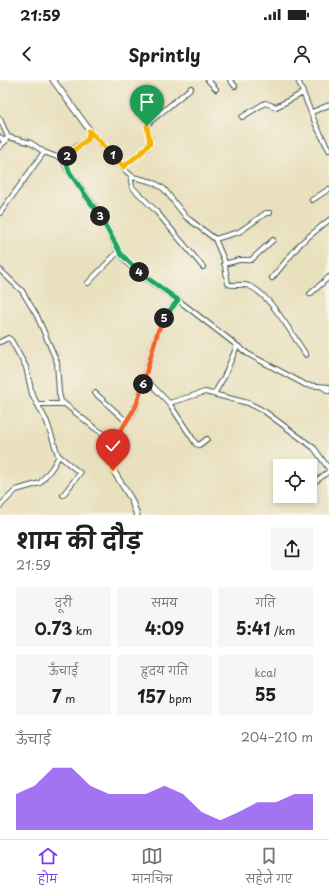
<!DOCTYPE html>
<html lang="hi">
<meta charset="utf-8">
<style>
:root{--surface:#fff;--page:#f6f6f6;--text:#202124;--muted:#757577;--line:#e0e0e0;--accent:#7c3aed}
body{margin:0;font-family:"Playpen Sans","Playpen Sans Deva",sans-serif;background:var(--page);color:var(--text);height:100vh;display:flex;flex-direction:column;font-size:15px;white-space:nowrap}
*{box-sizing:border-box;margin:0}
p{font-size:13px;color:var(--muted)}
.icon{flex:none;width:22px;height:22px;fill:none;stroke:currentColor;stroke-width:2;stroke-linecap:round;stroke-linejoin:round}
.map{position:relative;height:435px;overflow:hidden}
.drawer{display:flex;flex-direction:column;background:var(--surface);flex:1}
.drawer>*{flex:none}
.controls{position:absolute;left:273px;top:379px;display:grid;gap:8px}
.controls a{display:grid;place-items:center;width:44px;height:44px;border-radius:0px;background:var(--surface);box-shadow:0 2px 6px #0003;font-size:20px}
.pin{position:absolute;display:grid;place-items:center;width:34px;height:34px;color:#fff;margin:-41px -17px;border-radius:50% 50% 50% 0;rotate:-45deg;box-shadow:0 0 4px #0007}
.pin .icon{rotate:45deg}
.km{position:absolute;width:20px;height:20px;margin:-10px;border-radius:50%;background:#222;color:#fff;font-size:11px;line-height:20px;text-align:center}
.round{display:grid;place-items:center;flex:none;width:42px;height:42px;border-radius:0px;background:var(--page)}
.head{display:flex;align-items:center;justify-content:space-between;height:68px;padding:0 16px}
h1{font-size:22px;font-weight:700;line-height:30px}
.stats{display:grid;grid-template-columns:repeat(3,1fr);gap:6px;height:68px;padding:4px 16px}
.stats div{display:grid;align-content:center;border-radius:0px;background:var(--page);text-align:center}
.stats b{font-size:17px;font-weight:700}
.stats small{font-size:11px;font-weight:400}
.stats p{font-size:11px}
.chart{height:112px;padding:8px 16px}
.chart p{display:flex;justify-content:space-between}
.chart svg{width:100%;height:72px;margin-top:4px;fill:var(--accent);opacity:.7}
.status{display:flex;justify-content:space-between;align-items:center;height:28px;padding:0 20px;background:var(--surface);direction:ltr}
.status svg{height:11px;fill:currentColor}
header{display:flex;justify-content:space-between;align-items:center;height:52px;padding:0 16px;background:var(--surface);font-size:18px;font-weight:700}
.tab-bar{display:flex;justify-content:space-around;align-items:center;height:56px;border-top:1px solid var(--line);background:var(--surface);font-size:11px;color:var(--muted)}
.tab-bar a{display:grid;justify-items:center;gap:2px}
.tab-bar .current{color:var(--accent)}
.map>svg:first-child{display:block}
</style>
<div class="status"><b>21:59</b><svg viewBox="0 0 49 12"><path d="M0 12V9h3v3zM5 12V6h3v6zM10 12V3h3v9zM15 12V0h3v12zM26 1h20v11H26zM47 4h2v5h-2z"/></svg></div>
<header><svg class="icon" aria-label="back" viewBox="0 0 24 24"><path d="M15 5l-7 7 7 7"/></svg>Sprintly<svg class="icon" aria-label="person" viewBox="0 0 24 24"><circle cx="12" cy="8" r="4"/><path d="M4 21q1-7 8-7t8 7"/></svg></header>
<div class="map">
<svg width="329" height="435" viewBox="0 0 329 435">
<rect width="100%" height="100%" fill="#f7f3e8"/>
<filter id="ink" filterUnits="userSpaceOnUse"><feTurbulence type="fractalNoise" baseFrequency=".025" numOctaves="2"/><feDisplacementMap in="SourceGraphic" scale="8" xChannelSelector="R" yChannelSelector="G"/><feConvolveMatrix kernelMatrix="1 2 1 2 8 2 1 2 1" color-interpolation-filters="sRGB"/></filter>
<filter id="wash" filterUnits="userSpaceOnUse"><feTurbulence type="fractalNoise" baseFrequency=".012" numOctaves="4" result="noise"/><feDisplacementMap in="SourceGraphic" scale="16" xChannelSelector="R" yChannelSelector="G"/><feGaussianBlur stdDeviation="0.9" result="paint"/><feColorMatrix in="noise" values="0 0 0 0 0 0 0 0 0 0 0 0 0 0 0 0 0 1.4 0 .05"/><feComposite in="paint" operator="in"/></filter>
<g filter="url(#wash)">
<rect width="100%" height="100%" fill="#e9e0bd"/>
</g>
<g filter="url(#ink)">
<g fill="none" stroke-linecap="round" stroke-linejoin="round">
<g stroke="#3d5549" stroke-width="6">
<path id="minor" d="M208,0L216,9
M230,0L235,6
M298,0L316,45L329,70
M312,32L329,25
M242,37L265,23L276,27L303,13
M0,39L8,57L0,67
M89,51L126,91L133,97L153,102L164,109L186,137L215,159L224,180L228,204C234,207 242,203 249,206C269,213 294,257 306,275
M0,57L5,62
M8,57L31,63L44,72L65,80
M123,87L147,68L150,58L147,46L150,42L191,8
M133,97L131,100L132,107L155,130L203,187
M312,120L329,109
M0,133L44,72
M215,159L239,152L266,133H270
M224,184L239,180H251L273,160
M0,190L22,211L37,236L57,282L59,313L61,321L96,349L116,361
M272,198L301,163L329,140
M88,203L119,171
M310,214L329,197
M178,220L248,274L306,305L329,307
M0,262L8,258L11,260L26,287L32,314L47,342L58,375L80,393L63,415
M145,298L169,323L196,364L199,365L207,359
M322,307L329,311
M95,313L126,341
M214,314L224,297L237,266
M169,323L205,312L248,323L264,331L314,368L329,389
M38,324H63
M310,406L329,391
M286,421L295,416
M0,426L16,410L40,403L52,388L59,376"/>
</g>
<g stroke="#3d5549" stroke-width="7">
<path id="tertiary" d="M53,0L88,48C95,66 68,65 65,80C64,87 74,98 78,104C86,116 95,127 102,139C111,156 119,175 133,188C147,200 163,209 178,220L164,238L158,251L136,327L118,355L114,369L113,390L131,419L137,435"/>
</g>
<use href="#minor" stroke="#fff" stroke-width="4"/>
<use href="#tertiary" stroke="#fff" stroke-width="5"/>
</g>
</g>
<g fill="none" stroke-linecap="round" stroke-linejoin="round" filter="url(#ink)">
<g stroke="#fff" stroke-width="8">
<path id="split-1" d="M113,75L123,87L142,72L150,63L147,46"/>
</g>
<g stroke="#fff" stroke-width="8">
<path id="split-2" d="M67,76L88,59L89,51L113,75"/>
</g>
<g stroke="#fff" stroke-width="8">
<path id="split-3" d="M67,76L65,80L70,93L100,136"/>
</g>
<g stroke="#fff" stroke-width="8">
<path id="split-4" d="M100,136L121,174L139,192"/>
</g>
<g stroke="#fff" stroke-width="8">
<path id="split-5" d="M139,192L178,220L164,238"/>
</g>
<g stroke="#fff" stroke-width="8">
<path id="split-6" d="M143,304L158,251L164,238"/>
</g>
<g stroke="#fff" stroke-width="8">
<path id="split-7" d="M114,367L118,355L136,326L143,304"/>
</g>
<g stroke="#fff" stroke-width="8">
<path id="split-8" d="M113,390L114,367"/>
</g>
<use href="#split-1" stroke="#f5b400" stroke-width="5"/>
<use href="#split-2" stroke="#f5b400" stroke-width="5"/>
<use href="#split-3" stroke="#22a559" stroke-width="5"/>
<use href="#split-4" stroke="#22a559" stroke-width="5"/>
<use href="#split-5" stroke="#22a559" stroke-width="5"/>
<use href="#split-6" stroke="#f0652b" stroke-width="5"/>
<use href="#split-7" stroke="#f0652b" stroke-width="5"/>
<use href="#split-8" stroke="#f5b400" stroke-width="5"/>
</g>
</svg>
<div class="controls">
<a><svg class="icon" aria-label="locate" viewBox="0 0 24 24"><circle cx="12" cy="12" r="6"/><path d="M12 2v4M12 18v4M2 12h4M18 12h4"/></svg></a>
</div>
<div class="pin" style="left:147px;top:46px;background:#1e9e55"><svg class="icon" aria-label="arrive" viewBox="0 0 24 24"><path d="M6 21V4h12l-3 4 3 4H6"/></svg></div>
<div class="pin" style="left:113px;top:390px;background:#d93025"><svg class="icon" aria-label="check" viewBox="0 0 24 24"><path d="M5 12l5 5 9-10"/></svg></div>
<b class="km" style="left:113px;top:75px">1</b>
<b class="km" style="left:67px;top:76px">2</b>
<b class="km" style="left:100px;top:136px">3</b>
<b class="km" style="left:139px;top:192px">4</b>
<b class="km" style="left:164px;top:238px">5</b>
<b class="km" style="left:143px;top:304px">6</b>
</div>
<section class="drawer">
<div class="head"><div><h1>शाम की दौड़</h1><p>21:59</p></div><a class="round"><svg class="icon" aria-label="share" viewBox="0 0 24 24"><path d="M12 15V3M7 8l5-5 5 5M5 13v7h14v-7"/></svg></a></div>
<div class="stats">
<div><p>दूरी</p><b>0.73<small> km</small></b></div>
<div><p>समय</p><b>4:09</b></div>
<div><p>गति</p><b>5:41<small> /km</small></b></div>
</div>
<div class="stats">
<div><p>ऊँचाई</p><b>7<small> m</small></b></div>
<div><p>हृदय गति</p><b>157<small> bpm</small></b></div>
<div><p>kcal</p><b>55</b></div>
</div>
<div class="chart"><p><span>ऊँचाई</span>204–210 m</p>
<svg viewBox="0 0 160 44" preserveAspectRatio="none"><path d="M0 44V22L10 17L20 6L30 6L40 17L50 22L60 22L70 22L80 17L90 22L100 33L110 38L120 33L130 27L140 27L150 22L160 22V44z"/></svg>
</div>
</section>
<nav class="tab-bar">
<a class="current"><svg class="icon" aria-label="home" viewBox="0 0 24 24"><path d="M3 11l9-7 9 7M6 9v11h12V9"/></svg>होम</a>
<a><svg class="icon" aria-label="map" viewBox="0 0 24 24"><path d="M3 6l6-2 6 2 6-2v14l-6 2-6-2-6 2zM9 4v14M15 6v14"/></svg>मानचित्र</a>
<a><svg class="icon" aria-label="saved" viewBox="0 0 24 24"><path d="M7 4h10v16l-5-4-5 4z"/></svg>सहेजे गए</a>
</nav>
